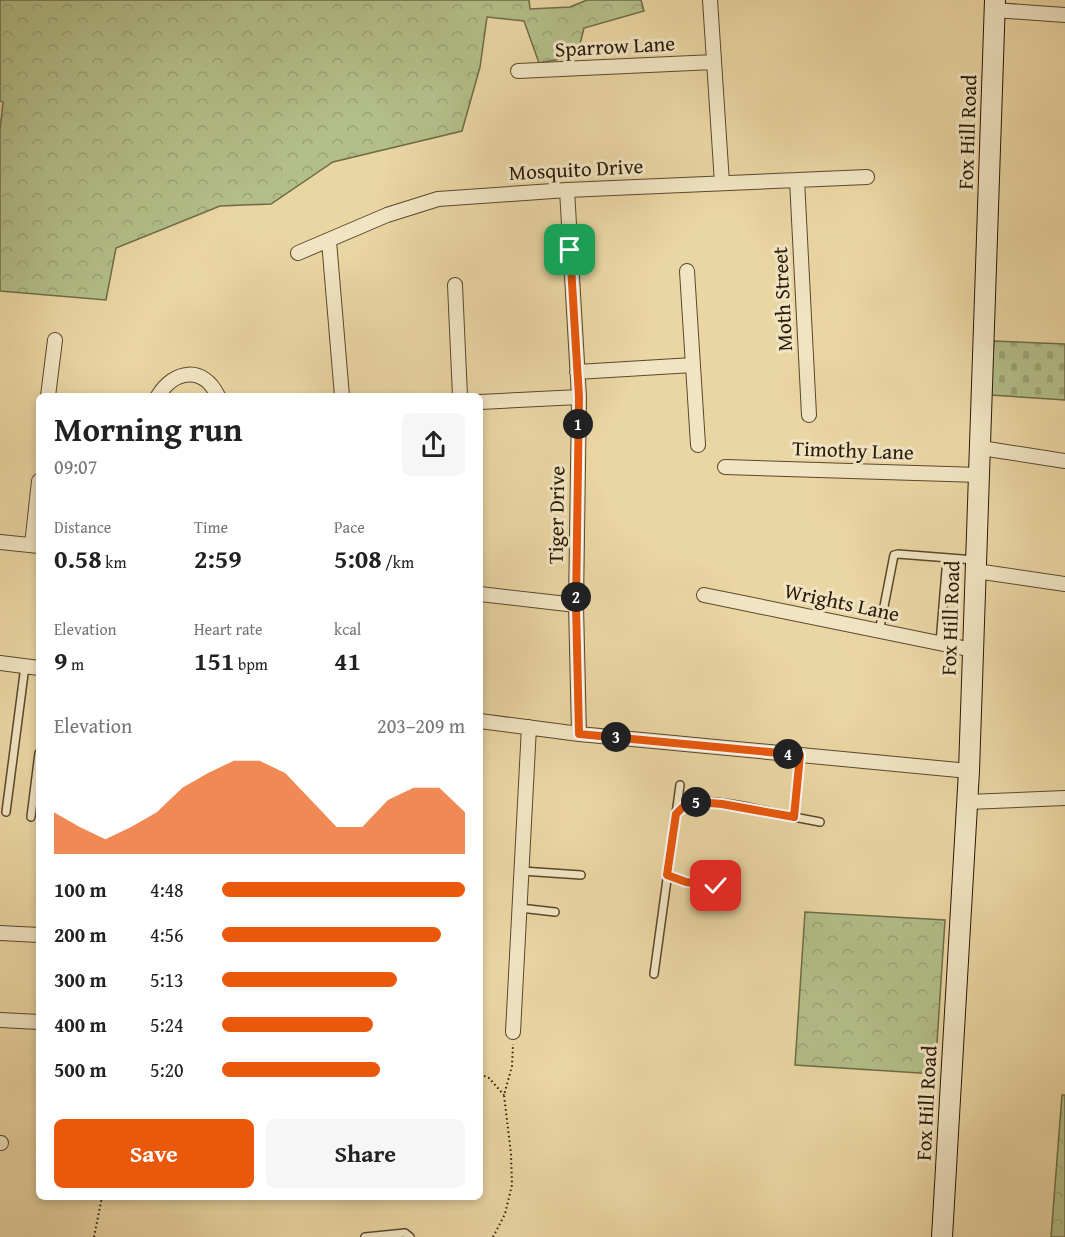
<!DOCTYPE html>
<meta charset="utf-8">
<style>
:root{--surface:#fff;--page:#f6f6f6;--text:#222;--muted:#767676;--accent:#ea580c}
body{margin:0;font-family:"Gentium Book Plus",serif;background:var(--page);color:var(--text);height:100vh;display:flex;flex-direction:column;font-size:22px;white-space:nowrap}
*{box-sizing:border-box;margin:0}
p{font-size:20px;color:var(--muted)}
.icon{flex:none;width:33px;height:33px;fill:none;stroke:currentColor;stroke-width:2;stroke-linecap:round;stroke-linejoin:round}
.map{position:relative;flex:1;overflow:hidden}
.sheet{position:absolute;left:36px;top:393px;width:447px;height:807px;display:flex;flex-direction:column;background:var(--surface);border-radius:9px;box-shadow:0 3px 9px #0003}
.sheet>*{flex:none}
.pin{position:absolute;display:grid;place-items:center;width:51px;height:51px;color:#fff;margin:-26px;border-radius:12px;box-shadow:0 3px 9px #0006}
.km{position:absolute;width:30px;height:30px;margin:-15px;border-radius:50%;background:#222;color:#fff;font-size:16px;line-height:30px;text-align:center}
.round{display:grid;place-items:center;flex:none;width:63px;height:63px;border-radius:9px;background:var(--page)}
.head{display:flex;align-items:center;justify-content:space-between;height:102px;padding:0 18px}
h1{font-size:33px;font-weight:700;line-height:45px}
.figures{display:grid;grid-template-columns:repeat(3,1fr);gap:9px;height:102px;padding:6px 18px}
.figures div{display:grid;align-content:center}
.figures b{font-size:26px;font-weight:700}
.figures small{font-size:16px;font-weight:400}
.figures p{font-size:16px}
.chart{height:168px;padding:12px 18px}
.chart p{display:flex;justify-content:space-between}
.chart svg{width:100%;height:108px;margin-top:6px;fill:var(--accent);opacity:.7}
.button{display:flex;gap:12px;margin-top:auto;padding:12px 18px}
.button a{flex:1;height:69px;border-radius:9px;background:var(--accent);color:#fff;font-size:24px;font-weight:700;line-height:69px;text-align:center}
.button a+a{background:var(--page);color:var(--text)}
ul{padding:0 18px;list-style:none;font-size:20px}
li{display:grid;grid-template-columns:96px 72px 1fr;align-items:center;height:45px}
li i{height:15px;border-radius:8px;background:var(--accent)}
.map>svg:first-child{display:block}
</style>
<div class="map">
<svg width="1065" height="1237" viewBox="0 0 1065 1237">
<defs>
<pattern id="forest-crowns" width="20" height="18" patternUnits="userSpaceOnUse" patternTransform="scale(1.5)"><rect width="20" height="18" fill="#b3be88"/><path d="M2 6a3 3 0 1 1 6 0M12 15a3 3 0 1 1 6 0" fill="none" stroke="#9aa374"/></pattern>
<pattern id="cemetery-stones" width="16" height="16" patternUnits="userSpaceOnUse" patternTransform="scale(1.5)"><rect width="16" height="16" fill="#b3be88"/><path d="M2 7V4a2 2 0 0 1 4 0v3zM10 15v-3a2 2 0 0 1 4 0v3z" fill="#9aa374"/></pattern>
</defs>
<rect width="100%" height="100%" fill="#ead6a3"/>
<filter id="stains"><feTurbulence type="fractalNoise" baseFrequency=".00333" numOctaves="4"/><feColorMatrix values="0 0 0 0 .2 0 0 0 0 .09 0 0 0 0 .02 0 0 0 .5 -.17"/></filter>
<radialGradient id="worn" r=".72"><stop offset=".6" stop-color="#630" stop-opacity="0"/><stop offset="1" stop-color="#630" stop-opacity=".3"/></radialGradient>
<path fill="url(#forest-crowns)" stroke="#6e6c46" stroke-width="1.5" d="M0,0H529L530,9L570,7L587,0H641L644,11L584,28L577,56L539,63L524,21L487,17L480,67L462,131L333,162L271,204L220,206L116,248L106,300L0,291V130L3,102L0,101Z
M805,912L945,920L935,1074L795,1065Z
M1062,1095H1065V1237H1051Z"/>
<path fill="url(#cemetery-stones)" stroke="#6e6c46" stroke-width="1.5" d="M994,341L1065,344V400L990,395Z"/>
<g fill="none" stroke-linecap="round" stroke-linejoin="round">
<g stroke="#59482c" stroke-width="10">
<path id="lane" d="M879,632L894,555L898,554L975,560
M940,643L947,558
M6,812L25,666
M676,814L680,785
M31,817L39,753
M794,817L820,822
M522,871L581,875
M667,875L686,882L716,886L728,904
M520,908L555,912
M654,974L676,814C682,808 687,803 696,802C720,799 769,812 794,817L800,755
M365,1237L405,1233L410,1237"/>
</g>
<g stroke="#59482c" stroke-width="16">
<path id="street" d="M710,0L722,183
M995,10L1065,15
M518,71L714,62
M797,180L809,415
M567,190L579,397L576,605L579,734
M329,241L342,396
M298,253L387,215L438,199L567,190L867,177
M687,271L698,445
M455,285L460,396
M577,372L693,365
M48,396L55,340
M158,396C174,370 203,365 218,396
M480,402L579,397
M981,448L1065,461
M725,467L980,475
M0,542L39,546
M32,545L39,481
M976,571L1065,584
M480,594L576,605
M704,595L973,650
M0,663L39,668
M480,721L579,734L969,771
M967,802L1065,798
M0,933L39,935
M0,1020L39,1022
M513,1032L529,727
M0,1143H1"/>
</g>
<g stroke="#291905" stroke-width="22">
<path id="secondary" d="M942,1237L969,771L995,0"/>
</g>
<path stroke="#291905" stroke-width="2" stroke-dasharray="1.5 3" stroke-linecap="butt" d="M480,1074L489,1078L504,1095
M94,1237L102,1197
M493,1237L505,1214L512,1185L511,1154L504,1095L512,1066L513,1044"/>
<use href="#lane" stroke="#f1e4c3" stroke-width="7"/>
<use href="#street" stroke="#f1e4c3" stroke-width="14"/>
<use href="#secondary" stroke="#f1e4c3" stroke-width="20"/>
</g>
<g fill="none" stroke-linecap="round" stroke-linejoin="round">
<g stroke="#fff" stroke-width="12">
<path id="route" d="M570,250L579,397L576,605L579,734L800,755L794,817L722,804L697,802L685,805L676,814L667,875L686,882L716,886"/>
</g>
<use href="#route" stroke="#ea580c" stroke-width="8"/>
</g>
<g text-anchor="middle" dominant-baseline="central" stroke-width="6" stroke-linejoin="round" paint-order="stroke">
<g font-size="21" fill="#291905" stroke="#f1e4c3">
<text transform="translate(615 46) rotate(-3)">Sparrow Lane</text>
<text transform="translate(967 132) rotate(-88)">Fox Hill Road</text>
<text transform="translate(576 169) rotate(-3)">Mosquito Drive</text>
<text transform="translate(782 299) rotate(-93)">Moth Street</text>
<text transform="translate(853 450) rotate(2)">Timothy Lane</text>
<text transform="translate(556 515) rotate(-89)">Tiger Drive</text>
<text transform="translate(842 602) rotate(12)">Wrights Lane</text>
<text transform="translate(950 618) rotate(-88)">Fox Hill Road</text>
<text transform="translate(926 1103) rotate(-87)">Fox Hill Road</text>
</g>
</g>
<rect width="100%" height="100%" filter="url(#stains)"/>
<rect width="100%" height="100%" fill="url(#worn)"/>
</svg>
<div class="pin" style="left:570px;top:250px;background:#1e9e55"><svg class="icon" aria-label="arrive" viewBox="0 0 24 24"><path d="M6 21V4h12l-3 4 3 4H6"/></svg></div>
<div class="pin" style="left:716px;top:886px;background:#d93025"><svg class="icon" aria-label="check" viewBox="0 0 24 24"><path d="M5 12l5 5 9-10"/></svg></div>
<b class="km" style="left:578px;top:424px">1</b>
<b class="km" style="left:576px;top:597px">2</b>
<b class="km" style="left:616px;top:737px">3</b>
<b class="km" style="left:788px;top:754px">4</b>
<b class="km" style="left:696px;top:802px">5</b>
<section class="sheet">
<div class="head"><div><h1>Morning run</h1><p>09:07</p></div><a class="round"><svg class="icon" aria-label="share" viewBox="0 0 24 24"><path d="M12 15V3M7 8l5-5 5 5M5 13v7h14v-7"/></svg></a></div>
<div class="figures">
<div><p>Distance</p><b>0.58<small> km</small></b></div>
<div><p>Time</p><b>2:59</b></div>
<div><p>Pace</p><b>5:08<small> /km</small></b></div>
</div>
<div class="figures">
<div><p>Elevation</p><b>9<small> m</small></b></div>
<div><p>Heart rate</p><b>151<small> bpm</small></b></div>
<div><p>kcal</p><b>41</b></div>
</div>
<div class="chart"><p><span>Elevation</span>203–209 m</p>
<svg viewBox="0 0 160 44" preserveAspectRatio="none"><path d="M0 44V27L10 33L20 38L30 33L40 27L50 17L60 11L70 6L80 6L90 11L100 22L110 33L120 33L130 22L140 17L150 17L160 27V44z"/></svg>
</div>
<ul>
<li><b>100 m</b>4:48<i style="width:100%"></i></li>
<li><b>200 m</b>4:56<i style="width:90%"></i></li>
<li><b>300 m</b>5:13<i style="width:72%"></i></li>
<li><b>400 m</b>5:24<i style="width:62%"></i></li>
<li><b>500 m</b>5:20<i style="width:65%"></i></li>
</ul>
<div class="button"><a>Save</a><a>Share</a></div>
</section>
</div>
